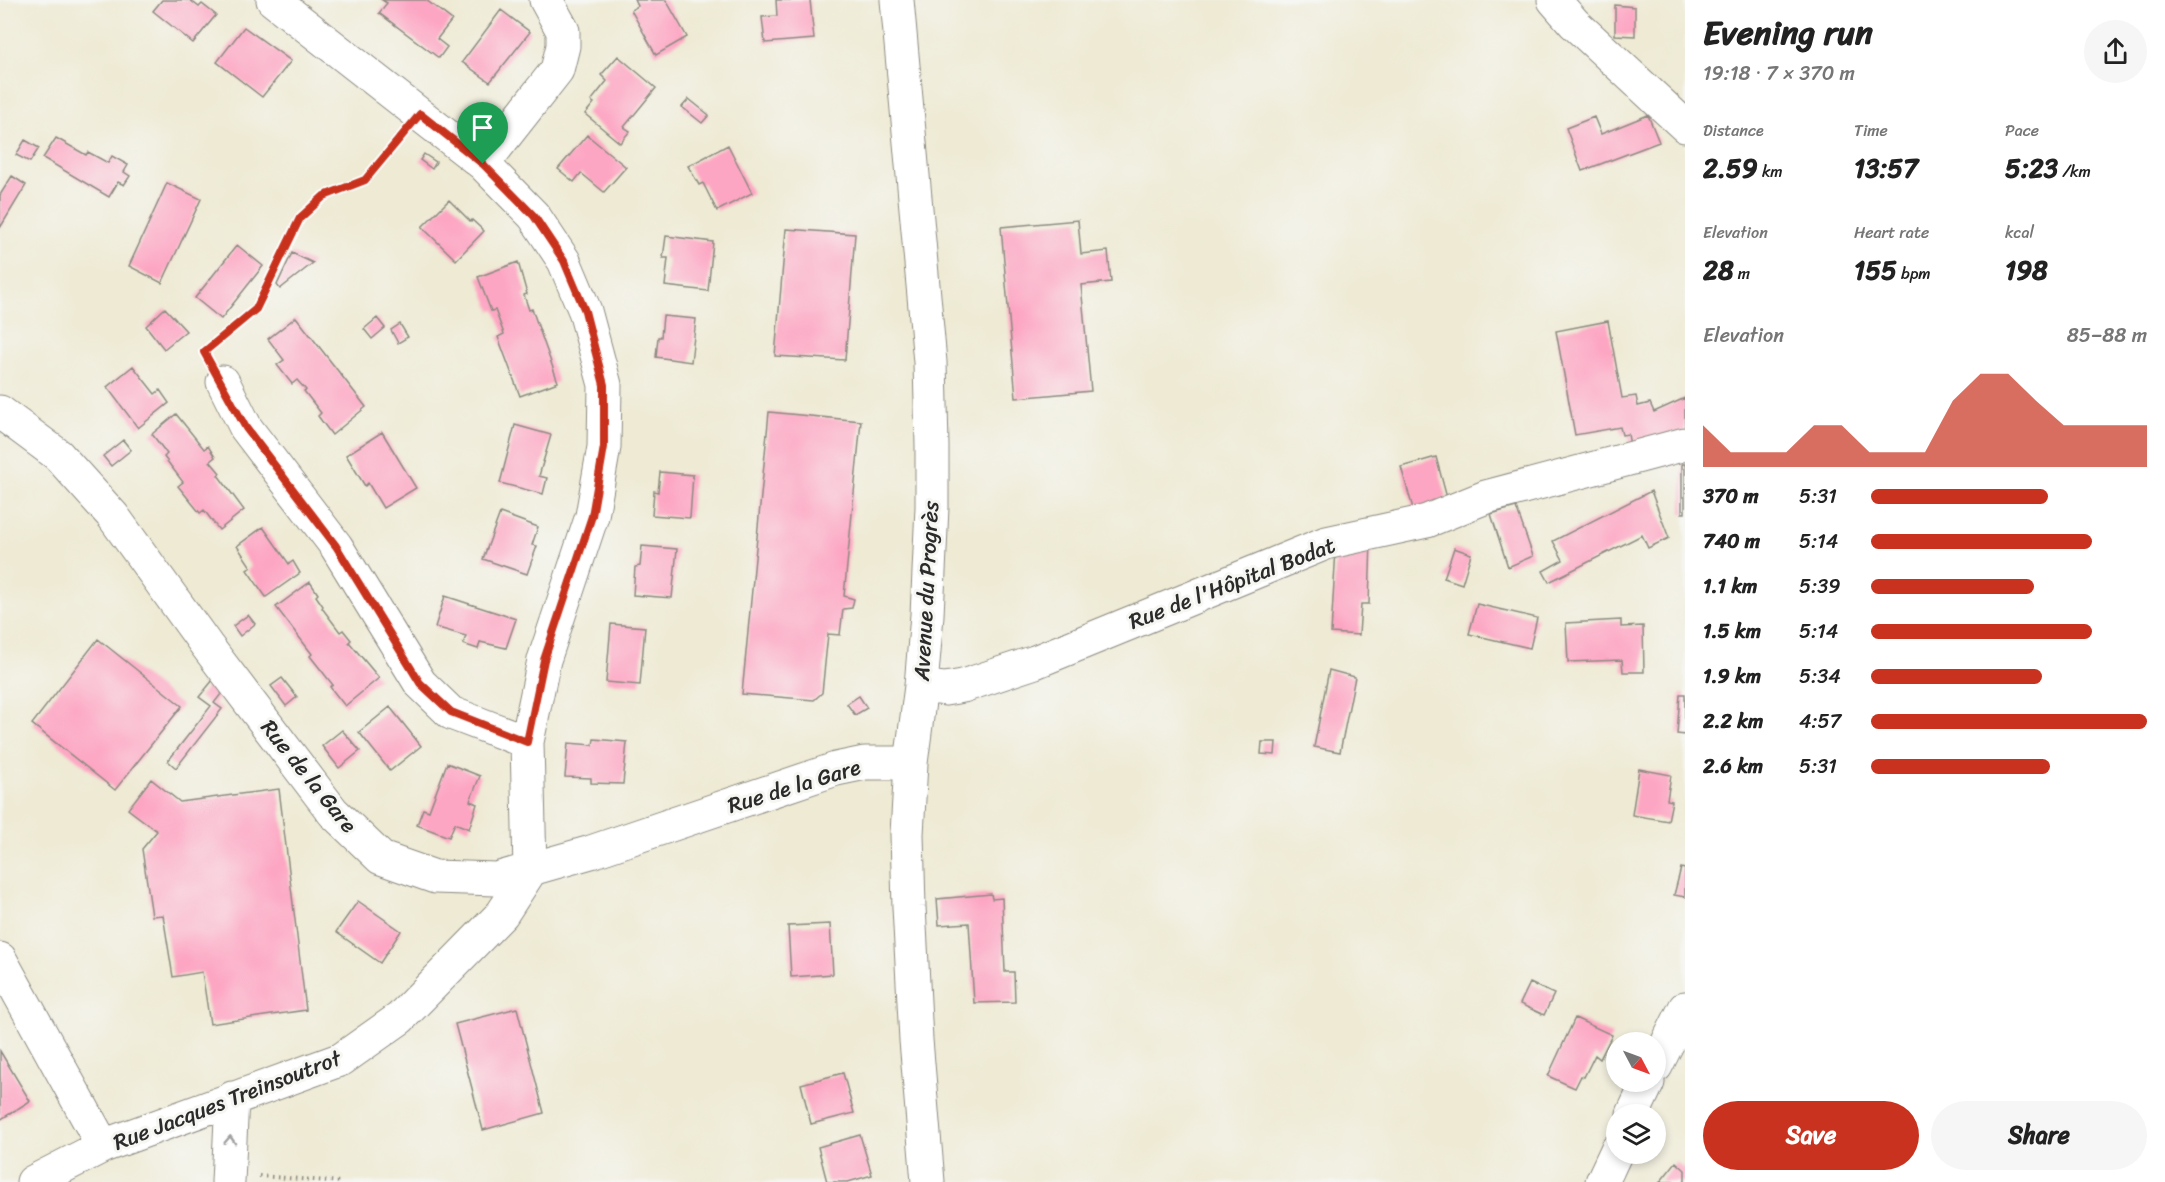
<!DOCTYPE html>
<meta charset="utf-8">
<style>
:root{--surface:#fff;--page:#f6f6f6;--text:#222;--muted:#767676;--accent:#c8321e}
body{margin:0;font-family:Sriracha,sans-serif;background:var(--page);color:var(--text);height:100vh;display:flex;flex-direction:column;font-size:22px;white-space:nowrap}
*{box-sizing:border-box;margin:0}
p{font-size:20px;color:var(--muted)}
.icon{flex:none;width:33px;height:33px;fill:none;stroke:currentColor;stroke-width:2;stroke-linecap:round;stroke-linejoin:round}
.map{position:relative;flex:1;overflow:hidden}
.details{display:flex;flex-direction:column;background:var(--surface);width:480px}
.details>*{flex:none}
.needle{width:39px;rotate:131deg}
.controls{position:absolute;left:1606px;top:1032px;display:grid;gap:12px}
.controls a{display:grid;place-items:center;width:60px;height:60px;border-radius:50%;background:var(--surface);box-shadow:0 3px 9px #0003;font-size:30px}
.pin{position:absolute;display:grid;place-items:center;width:51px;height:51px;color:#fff;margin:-62px -26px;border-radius:50% 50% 50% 0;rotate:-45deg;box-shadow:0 0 6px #0007}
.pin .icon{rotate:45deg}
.round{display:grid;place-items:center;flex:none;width:63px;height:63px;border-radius:32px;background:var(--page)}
.summary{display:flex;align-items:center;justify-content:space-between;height:102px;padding:0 18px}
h1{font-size:33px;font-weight:700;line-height:45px}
.figures{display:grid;grid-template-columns:repeat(3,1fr);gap:9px;height:102px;padding:6px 18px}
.figures div{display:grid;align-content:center}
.figures b{font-size:26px;font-weight:700}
.figures small{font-size:16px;font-weight:400}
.figures p{font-size:16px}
.chart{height:168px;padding:12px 18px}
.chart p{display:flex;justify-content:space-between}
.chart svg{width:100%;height:108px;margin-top:6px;fill:var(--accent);opacity:.7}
.action{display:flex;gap:12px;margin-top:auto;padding:12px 18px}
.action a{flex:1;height:69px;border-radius:36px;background:var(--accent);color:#fff;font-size:24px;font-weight:700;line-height:69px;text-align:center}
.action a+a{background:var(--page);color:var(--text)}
ul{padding:0 18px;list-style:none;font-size:20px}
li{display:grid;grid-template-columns:96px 72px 1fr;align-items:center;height:45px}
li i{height:15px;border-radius:8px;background:var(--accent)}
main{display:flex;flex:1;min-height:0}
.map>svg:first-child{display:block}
</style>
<main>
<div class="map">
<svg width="1685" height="1182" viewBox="0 0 1685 1182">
<rect width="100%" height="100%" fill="#f6f6f2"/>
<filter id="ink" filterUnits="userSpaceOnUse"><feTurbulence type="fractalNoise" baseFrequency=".0167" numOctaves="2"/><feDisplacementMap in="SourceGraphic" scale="12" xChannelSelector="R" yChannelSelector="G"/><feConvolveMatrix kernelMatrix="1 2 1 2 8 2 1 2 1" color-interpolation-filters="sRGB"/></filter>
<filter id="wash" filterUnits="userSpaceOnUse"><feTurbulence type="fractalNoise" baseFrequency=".008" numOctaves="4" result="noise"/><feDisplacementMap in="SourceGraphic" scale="24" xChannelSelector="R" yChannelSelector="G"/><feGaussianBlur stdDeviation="1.35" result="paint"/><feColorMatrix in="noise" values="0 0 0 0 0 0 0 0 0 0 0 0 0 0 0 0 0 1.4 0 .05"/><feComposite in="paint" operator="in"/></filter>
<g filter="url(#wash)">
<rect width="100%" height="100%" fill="#eeead4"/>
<g id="blocks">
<path fill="#fda6c3" d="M162,0H190L199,7L202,4L216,15L193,43L153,11Z
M382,0H426L452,20L437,39L447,47L439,58L379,13L387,3Z
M635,0H666L687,37L656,55L631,10L638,6Z
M776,0H810L814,39L765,43L762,17L777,16Z
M1615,5L1635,7V36L1615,35Z
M501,10L530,32L490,82L462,62Z
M244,27L291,61L262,97L217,62Z
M618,56L656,88L624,127L630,131L620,143L585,114L594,103L591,101L607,81L601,75Z
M689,99L709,115L702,123L682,107Z
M1648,115L1659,142L1582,171L1566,128L1594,117L1601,134Z
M587,135L626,167L604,192L581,173L574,182L558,169Z
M56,138L86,155L88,152L108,163L112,156L128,165L124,172L130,176L124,185L118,182L109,197L43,158Z
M25,140L39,148L30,162L16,155Z
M728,145L752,193L717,211L703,183L699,185L688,166Z
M424,154L436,162L432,169L420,160Z
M12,176L26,185L0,228V195Z
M167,183L201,199L162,283L129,266Z
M449,200L471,222L472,220L484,231L456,260L422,227Z
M1078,220L1081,254L1108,251L1111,282L1081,285L1091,391L1016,398L1001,227Z
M786,229L855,234L845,360L775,356Z
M666,236L713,242L708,291L665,286L668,258H663Z
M237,245L263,266L221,319L195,298Z
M292,253L313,263L280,289L277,285Z
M518,262L527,294L524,295L529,310L532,309L558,382L520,396L498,337L504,334L495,310L491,311L478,277Z
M165,308L186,331L164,349L146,326Z
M663,316L696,319L691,362L656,357L658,337H661Z
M296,317L366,407L332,435L318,416L321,413L304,391L306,390L297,380L292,384L277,365L284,360L268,339Z
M377,318L385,328L372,339L364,329Z
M1608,321L1622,398L1636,396L1638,406L1650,403L1654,412L1685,398V431L1630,446L1628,434L1622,435L1620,427L1575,435L1556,331Z
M400,324L408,337L398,343L391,330Z
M133,366L155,394L160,390L169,403L138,428L107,387Z
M769,412L861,421L844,596L854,599L852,608L843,609L840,635L828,634L822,693L814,700L742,694Z
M176,414L204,449L208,446L215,457L210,461L220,473L218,475L244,510L219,530L204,510L200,513L178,486L183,482L164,457L167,454L152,434Z
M515,425L551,435L539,476L547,478L543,494L500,483Z
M382,432L416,488L383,508L368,483L365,486L346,455Z
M123,440L131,450L111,466L103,456Z
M1436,457L1447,498L1414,512L1401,467Z
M1682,464H1685V513H1682Z
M660,472L693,475L690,518L652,515L654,491L658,492Z
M1651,491L1669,538L1648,548L1642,535L1549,582L1543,571L1563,560L1553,541Z
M1516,507L1533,556L1508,567L1491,514Z
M500,513L538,527L532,545L537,546L527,574L483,559Z
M263,527L289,564L293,561L300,573L266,597L247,570L251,567L237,546Z
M1371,540L1369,604H1361L1359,635L1331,633L1336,549Z
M642,546L677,549L672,598L633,595L635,567L640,566Z
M1454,548L1471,554L1462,584L1444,578Z
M310,582L318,594L316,596L323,606L322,608L340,632L343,630L351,640L349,642L379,678L345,706L330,687L333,685L310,656L312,654L276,607Z
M445,596L516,619L506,648L480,642L478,649L463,644L466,636L435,627Z
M1477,604L1537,618L1530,648L1469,634Z
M248,615L255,624L240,636L233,626Z
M1621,620V627L1643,626L1644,672H1623L1622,660L1568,662L1566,623Z
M611,624L645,627L640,685L606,682Z
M98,639L182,706L115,790L32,724Z
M1329,670L1355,677L1340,752L1314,747Z
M282,678L297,697L286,706L271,686Z
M213,680L225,689L214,703L222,709L176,768L168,761L211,706L199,697Z
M1680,694H1685V735L1677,734Z
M859,696L867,708L855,715L847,704Z
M390,707L421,746L390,771L359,732Z
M342,730L360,751L339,768L322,746Z
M594,739L627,742L623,784L591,783V778L565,777L568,743L593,745Z
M1262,742H1276L1275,755L1261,754Z
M447,763L480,776L470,801L477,804L469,829L455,823L449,837L417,825L423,809L429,811Z
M1639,769L1671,775L1667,800L1672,801L1668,821L1632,815Z
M151,779L180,802L279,789L306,1010L210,1024L202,972L173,977L163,915L152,916L142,849L157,831L128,809Z
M1681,868L1685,869V897L1674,895Z
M991,894L992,899L1002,898L1005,972H1014L1015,1002L974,1003L969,923L939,925L937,899Z
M358,901L401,931L380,963L336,932Z
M830,924L833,974L791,977L788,926Z
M1530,983L1554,994L1544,1015L1520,1004Z
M517,1008L544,1113L483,1130L455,1024Z
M1575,1018L1612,1035L1600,1059L1595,1055L1584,1077L1581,1076L1575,1088L1548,1076Z
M0,1051L30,1101L0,1120Z
M843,1073L854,1113L811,1124L801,1084Z
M860,1135L872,1175L848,1182H827L818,1147Z
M1676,1162L1685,1170V1182H1660Z"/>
</g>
</g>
<g filter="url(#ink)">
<use href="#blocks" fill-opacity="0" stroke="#8c8a80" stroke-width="1.5"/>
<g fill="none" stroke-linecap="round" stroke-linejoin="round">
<g stroke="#8c8a80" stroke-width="35">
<path id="minor" d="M897,0L930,362L932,446V507L927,615L921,686L911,763L907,834L909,907L916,1040L928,1182
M1554,0L1574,23L1685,126
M483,164L557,70L563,46V31L546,0
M223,382L246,428L336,546L420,683L451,713L527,742
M0,412L58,455L113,516L207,646L333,812L381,858L435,877L496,879L591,852L836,769L865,763H911
M921,686L945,689L963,686L1035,662L1326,543L1427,521L1486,497L1685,444
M0,959L103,1146
M1656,1066L1685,1008
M1633,1114L1648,1082
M33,1182L103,1146L342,1059L400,1018L502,914L530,871L527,742L544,660L592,516L604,447L605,385L585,311L564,261L534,216L483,164L273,0
M228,1182L232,1098
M1602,1182L1617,1150"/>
</g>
<path stroke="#8c8a80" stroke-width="4" stroke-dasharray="1.5 4.5" stroke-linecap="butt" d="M208,359L204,352L256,309L300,218L324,196L365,180L400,138
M259,1176L342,1182"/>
<use href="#minor" stroke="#fff" stroke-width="33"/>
</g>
<defs><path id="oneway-chevron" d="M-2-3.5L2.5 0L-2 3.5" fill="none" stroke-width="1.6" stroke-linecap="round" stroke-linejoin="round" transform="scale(1.5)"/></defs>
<use stroke="#a0a0a0" href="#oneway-chevron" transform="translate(230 1140) rotate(-87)"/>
</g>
<g fill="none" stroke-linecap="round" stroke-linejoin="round" filter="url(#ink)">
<g stroke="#fff" stroke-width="12">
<path id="route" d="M420,114L483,164L534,216L564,261L585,311L604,385V447L592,516L544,660L527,742L451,712L420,683L336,546L246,428L204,352L256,309L300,218L324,196L365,180Z"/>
</g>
<use href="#route" stroke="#c8321e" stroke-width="8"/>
</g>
<g text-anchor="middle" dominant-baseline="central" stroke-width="6" stroke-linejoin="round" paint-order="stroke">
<g font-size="22" fill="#2b2b2b" stroke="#f6f6f2">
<text transform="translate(1232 583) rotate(-21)">Rue de l'Hôpital Bodat</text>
<text transform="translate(926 591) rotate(-87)">Avenue du Progrès</text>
<text transform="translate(309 776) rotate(51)">Rue de la Gare</text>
<text transform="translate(794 786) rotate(-17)">Rue de la Gare</text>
<text transform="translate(227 1100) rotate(-21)">Rue Jacques Treinsoutrot</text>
</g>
</g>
</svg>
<div class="controls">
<a><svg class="needle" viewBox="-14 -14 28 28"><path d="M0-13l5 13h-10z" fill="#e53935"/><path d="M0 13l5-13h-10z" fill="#767676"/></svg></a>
<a><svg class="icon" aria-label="layers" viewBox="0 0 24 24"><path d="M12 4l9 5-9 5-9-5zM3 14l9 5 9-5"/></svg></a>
</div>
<div class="pin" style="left:483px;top:164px;background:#1e9e55"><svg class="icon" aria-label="arrive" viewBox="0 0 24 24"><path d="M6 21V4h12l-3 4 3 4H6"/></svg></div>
</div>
<section class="details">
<div class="summary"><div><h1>Evening run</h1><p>19:18 · 7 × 370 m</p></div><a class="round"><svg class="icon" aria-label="share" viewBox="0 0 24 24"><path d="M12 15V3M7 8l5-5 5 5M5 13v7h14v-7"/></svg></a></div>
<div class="figures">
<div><p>Distance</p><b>2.59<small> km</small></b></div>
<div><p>Time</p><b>13:57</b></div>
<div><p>Pace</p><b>5:23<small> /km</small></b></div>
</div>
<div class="figures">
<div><p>Elevation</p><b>28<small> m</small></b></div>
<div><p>Heart rate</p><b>155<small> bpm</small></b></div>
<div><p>kcal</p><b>198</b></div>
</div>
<div class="chart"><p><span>Elevation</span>85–88 m</p>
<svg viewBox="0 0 160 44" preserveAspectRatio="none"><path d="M0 44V27L10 38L20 38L30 38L40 27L50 27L60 38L70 38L80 38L90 17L100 6L110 6L120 17L130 27L140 27L150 27L160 27V44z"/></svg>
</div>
<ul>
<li><b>370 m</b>5:31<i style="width:64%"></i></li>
<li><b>740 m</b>5:14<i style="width:80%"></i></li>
<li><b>1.1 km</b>5:39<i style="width:59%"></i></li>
<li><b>1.5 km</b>5:14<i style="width:80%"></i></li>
<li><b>1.9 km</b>5:34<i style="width:62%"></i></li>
<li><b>2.2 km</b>4:57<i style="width:100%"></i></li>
<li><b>2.6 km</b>5:31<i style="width:65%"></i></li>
</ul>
<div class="action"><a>Save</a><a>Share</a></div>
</section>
</main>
